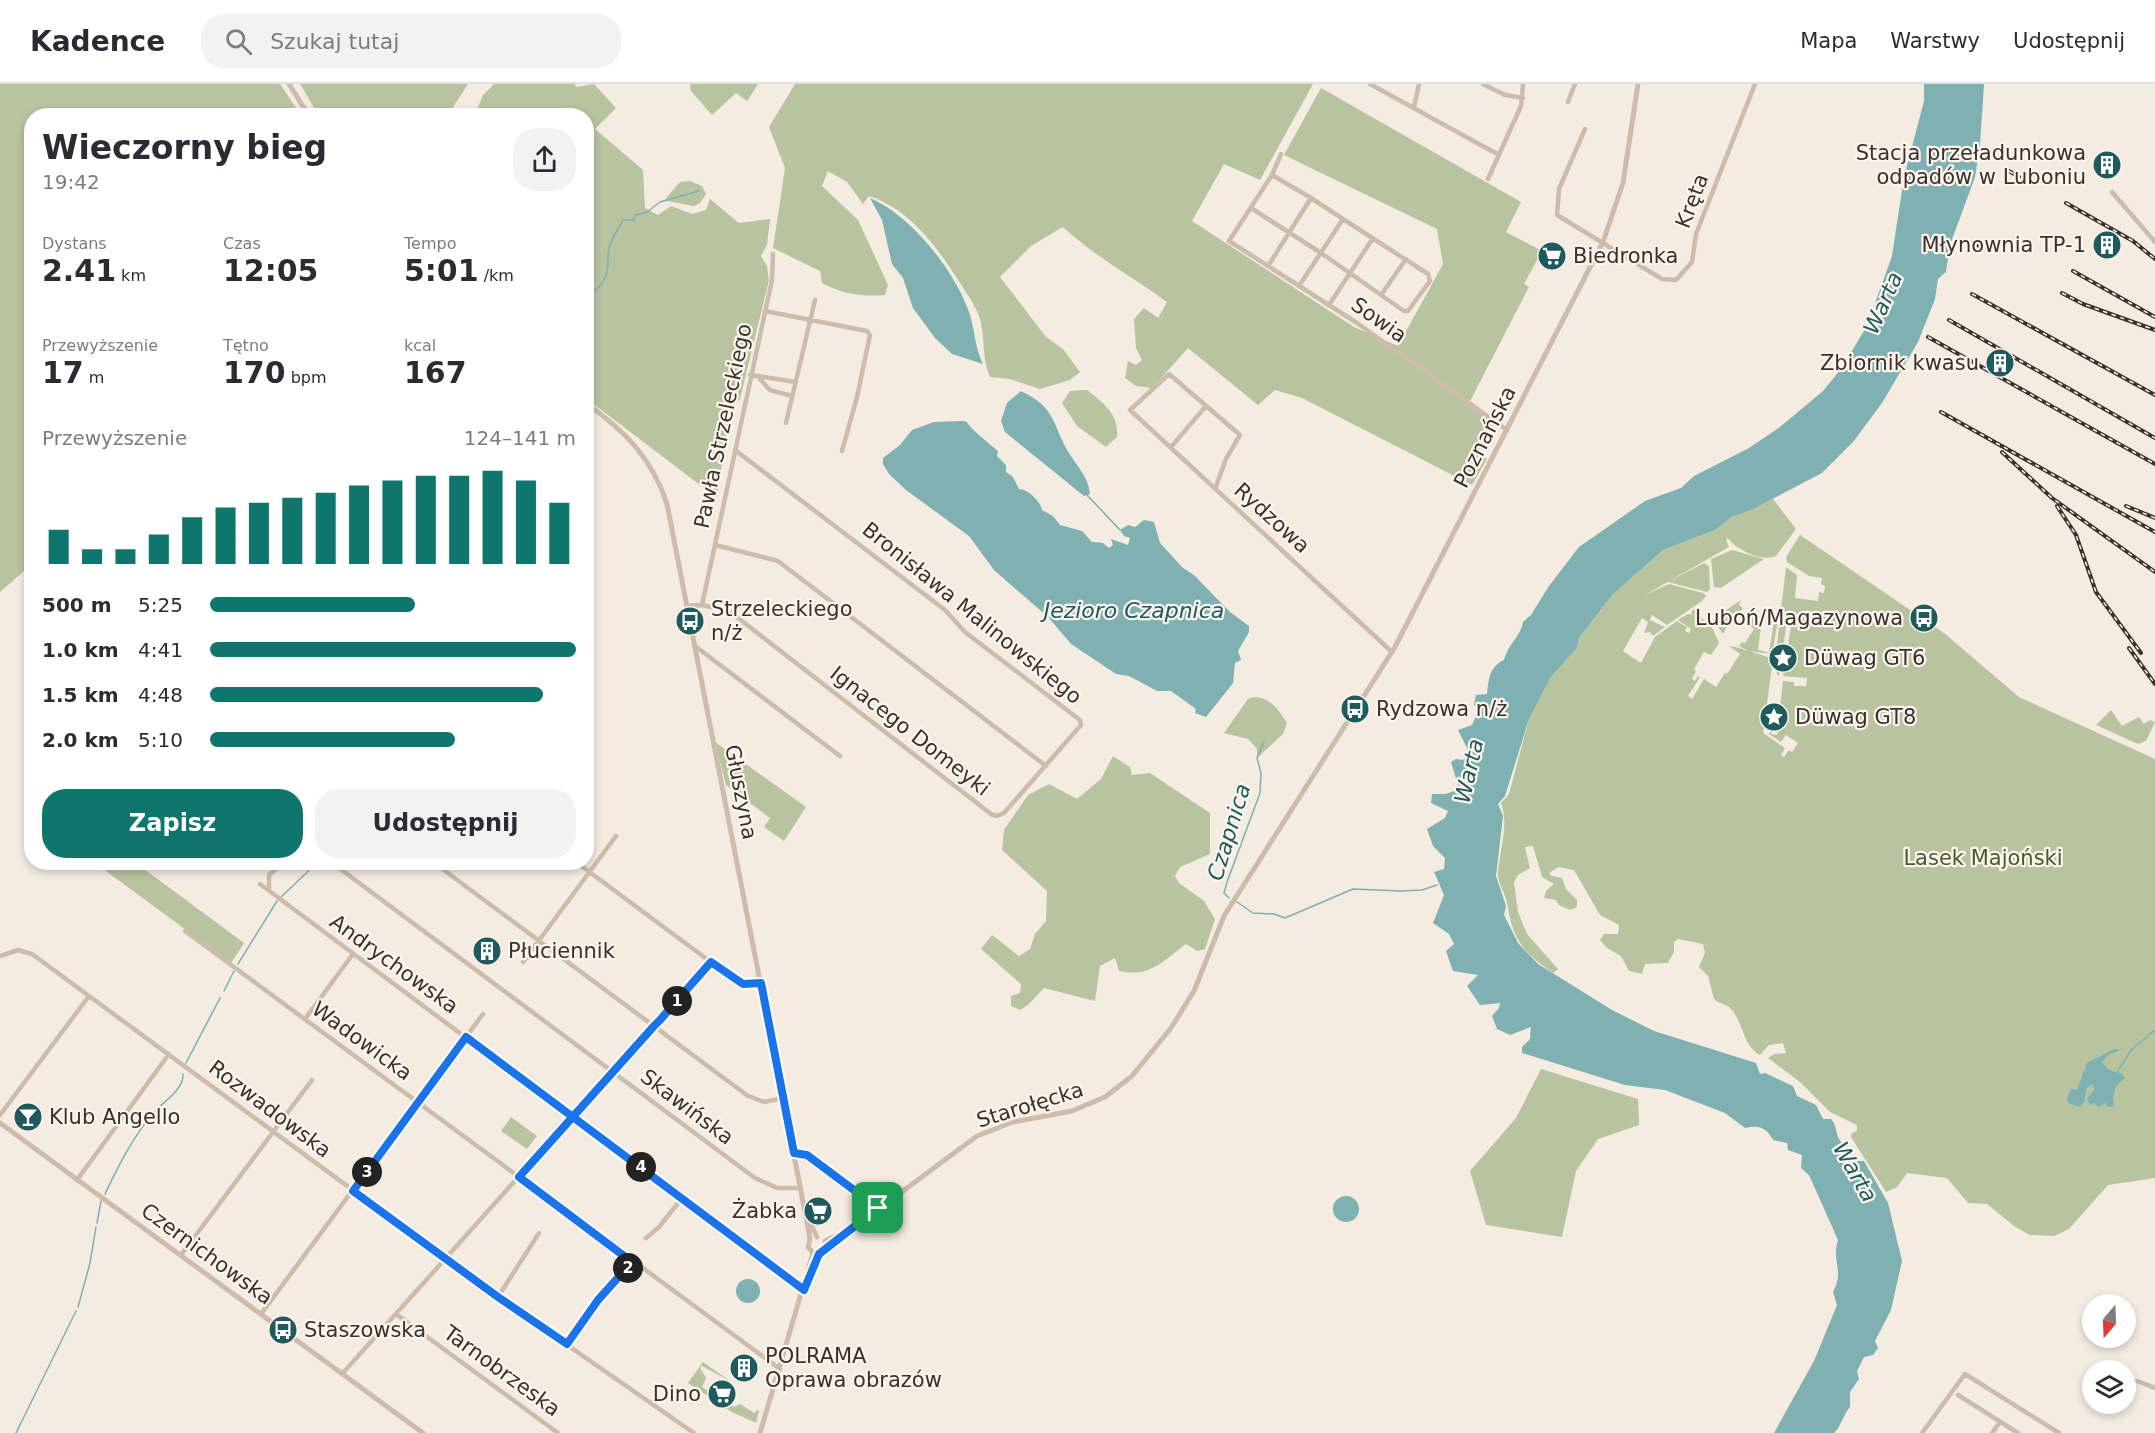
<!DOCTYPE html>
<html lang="pl">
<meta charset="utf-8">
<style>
:root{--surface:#fff;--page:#f2f2f3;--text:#2b2b33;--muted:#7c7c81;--line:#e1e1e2;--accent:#0f766e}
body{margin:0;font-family:"DejaVu Sans",sans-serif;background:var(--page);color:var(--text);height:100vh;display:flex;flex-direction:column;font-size:22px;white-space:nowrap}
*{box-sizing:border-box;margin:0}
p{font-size:20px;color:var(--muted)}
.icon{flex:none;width:33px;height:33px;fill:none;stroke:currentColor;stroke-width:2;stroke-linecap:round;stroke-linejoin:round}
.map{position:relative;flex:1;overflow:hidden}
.details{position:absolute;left:24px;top:24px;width:570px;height:762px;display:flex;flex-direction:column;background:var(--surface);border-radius:24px;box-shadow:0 3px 9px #0003}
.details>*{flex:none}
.needle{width:39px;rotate:199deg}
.tools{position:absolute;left:2082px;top:1210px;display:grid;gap:12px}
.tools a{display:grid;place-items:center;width:54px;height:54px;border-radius:50%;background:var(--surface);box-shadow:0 3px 9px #0003;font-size:30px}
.pin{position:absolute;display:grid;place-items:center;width:51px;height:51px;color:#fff;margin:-26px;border-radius:12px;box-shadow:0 3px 9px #0006}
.km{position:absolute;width:30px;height:30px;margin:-15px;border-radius:50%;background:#222;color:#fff;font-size:16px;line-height:30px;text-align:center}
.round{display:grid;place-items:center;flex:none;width:63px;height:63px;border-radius:24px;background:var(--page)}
.summary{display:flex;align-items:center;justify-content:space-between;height:102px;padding:0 18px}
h1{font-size:33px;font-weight:700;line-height:45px}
.figures{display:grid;grid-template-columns:repeat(3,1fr);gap:9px;height:102px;padding:6px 18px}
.figures div{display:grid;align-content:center}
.figures b{font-size:30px;font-weight:700}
.figures small{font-size:16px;font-weight:400}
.figures p{font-size:16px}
.chart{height:168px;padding:12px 18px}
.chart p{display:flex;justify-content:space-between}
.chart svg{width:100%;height:108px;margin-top:6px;stroke:var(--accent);stroke-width:6}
.action{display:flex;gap:12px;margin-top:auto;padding:12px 18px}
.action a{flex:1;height:69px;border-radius:24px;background:var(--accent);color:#fff;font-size:24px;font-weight:700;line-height:69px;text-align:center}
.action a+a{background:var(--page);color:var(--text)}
ul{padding:0 18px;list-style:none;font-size:20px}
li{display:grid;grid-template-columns:96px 72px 1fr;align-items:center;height:45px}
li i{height:15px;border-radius:8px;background:var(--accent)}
header{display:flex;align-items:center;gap:36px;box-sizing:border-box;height:84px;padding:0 30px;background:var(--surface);border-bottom:2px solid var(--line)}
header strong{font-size:28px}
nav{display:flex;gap:33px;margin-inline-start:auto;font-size:21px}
.search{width:420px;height:54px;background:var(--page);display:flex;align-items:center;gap:15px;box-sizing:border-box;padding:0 21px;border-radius:24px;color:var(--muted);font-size:22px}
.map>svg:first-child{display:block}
</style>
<header>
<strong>Kadence</strong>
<div class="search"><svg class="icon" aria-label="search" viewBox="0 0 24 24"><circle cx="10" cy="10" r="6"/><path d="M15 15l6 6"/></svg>Szukaj tutaj</div>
<nav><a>Mapa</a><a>Warstwy</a><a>Udostępnij</a></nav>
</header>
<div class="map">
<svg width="2155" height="1349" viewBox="0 0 2155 1349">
<rect width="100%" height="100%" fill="#f4ebe1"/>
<path fill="#b8c4a0" d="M0,0H280L301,31L32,32L31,481L0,508Z
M300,0H468L448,31L319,32Z
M494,0H574L577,3L594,0L616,24L595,45L643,86L645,124L658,131L671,122L692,130L706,126L710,115L739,139L770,135L767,161L761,172L767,182L769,196L740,315L730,325L717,414L587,315L586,32L475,31L483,11Z
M690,0H758L747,17L736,9L712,31L691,7Z
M795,0H1313L1260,96L1224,80L1192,137L1354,243L1398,262L1443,180L1437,145L1284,71L1321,4L1521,118L1506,148L1542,167L1524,200L1529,203L1469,319L1495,337L1477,369L1487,375L1472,401L1302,314L1275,306L1258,321L1188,264L1152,304L1136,302L1125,294L1128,277L1136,281L1142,276L1136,264L1134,235L1144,224L1158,234L1167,218C1133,193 1094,172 1063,143L1031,162L1000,193L1046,253L1063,265L1080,288L1070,296L1040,305L1010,295L990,293C982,275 985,258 981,239C978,224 968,212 960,199C937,163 911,126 869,112L863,120L847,98L828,87L822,102L858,136L888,201L885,211C861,213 843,210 822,199L820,187L773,164L785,84L769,43Z
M690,97L702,102L706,110L700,119L694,122L667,117L666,114L680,98Z
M1087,306C1104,320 1119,330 1117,353L1106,363L1077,342L1062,319L1070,307Z
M1773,415L1796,445L1776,472C1763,478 1737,467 1728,454L1726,456L1729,463L1645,511L1669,500L1703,509L1706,512L1702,517L1667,541L1652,531L1650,536L1665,543L1653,552L1650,548L1644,549L1648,538L1642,534L1623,567L1641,579L1655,553L1677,537L1687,543L1685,547L1689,549L1691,545L1678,536L1688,530L1693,531L1691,528L1695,525L1706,539H1710L1719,559L1711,571L1704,568L1694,585L1696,587L1692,595L1695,597L1698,592L1700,593L1688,612L1692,615L1704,595L1716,603L1725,589L1727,590L1740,570L1729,562C1732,561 1770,573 1773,575L1763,649L1785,664L1781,671L1784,673L1789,666L1792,668L1798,659L1786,651L1781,658L1769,650L1772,644L1771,650L1777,651L1783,597L1794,598V602H1806L1807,594L1783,592L1792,536H1787L1779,592L1777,590L1775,577L1786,483L1797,491L1795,514L1818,517L1819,508L1824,509L1825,502L1821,500L1822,494L1809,492L1787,478L1786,473L1800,451L1944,549L2019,613L2155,675V1094L2108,1101L2069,1145L2054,1152L2030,1151L2014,1142L1987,1120L1968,1119L1947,1094L1907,1089L1897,1103L1886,1108L1851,1053L1852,1049L1857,1047V1041L1830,1028L1800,998L1768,974L1774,970L1786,969L1783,959L1769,961L1760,971C1742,961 1744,939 1731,925C1727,920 1719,920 1714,915L1708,892L1699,883L1705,869L1703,860L1678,855L1674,858V868L1668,879L1645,880L1642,890L1629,887L1621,872L1607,864L1600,856L1604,850H1618L1619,841L1600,831L1574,786L1559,783L1549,789L1552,792L1562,794L1566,805L1577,816V823L1570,826L1559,821L1556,816L1544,814L1546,807L1554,800L1542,793L1533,762L1525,763L1530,784L1518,791L1514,798L1518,828L1527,850L1558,885L1553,889C1521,867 1513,855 1507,819C1505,808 1497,798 1498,788C1500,765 1509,741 1501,719L1509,710L1529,635L1551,593L1577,564L1579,554L1613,510L1663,466L1715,446L1732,433Z
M1732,466L1764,475L1721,504L1714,503L1711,475Z
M1704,479L1709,482L1710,505L1707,508L1668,498Z
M1741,516L1739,521L1743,524L1739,529L1732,532L1723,550L1713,535Z
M1747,533L1762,535L1758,566L1769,569L1774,537H1778L1772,570L1749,567L1739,562L1742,558L1745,559L1754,545L1746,538Z
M1254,613C1271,614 1278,625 1287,639L1283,650L1257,674V665L1248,655L1224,649L1248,615Z
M2111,626L2122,642L2139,633L2144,640L2150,636L2155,638L2146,657L2138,660L2096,641Z
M715,658L806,723L784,757L764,743L770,734L726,701Z
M1113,672L1130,683L1132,691L1150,689L1210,729V770L1180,783L1175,792L1179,799L1204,817L1215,835L1205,865L1197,867L1186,860C1163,877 1150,894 1119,887L1115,874L1100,882L1095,917L1044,904L1029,920L1020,926L1011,922V912L1020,909L1021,900L981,865L992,851L1019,872L1030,865L1035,850L1046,837L1047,807L1002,766L1004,746L1028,711L1049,700L1077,715L1101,695Z
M95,779H136L244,859L231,879Z
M1541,985L1638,1015L1639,1041L1598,1055L1576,1087L1562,1153L1486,1141L1470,1087L1516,1034Z
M511,1033L537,1052L527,1065L501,1047Z
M703,1278L730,1297L702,1282L700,1284L706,1294L702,1303L734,1323L740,1320L754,1329L757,1326L759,1327L756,1339L732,1328L688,1299Z"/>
<path fill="#7fb0b2" d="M1924,0H1984L1980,61L1975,93L1950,161L1946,188L1938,195L1935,215L1918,258L1882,319L1853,358L1822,389L1753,425L1732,433L1715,446L1663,466L1613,510L1579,554L1577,564L1551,593L1529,635L1505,712L1498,720L1503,732L1496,792L1506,822L1504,831L1518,859L1538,880L1612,926L1654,947L1756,979L1760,990L1765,989L1793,1002L1797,1012L1816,1021L1823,1035H1831C1837,1042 1835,1045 1838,1053C1841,1060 1851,1068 1855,1077H1864L1888,1119L1902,1177L1891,1226L1875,1257L1878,1264L1873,1271L1864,1273L1857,1287L1859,1295L1850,1308V1323C1843,1331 1842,1341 1834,1349H1774L1814,1277L1837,1221L1833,1208C1845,1185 1831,1179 1838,1156L1809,1091L1801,1084L1802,1071L1788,1066L1787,1059L1773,1056C1766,1043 1759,1041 1745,1044L1725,1029L1665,1006L1625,1001L1522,969V963L1530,955L1531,943L1510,951L1497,945L1492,932L1499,924L1500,919L1480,921L1467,902L1478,891L1453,887L1446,867L1454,860L1449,850L1433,839L1444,811L1434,788L1444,785L1445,774L1433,762L1427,745L1445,734L1448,727L1431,719L1432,710H1446L1459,705L1451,678L1456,675L1463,676L1469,668L1458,646L1472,641L1479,626L1474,621L1476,611L1487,610C1489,595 1489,583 1504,576C1509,558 1520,554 1523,538L1531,531L1549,502L1579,463L1645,417L1681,404L1694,392L1749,364L1780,343L1823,307L1841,285L1867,242L1892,172L1904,93L1924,17Z
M870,114C912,132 956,188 970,231C975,248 975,264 983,280L952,270L935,254L913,224L903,194L892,180L882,136Z
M1021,307C1057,324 1052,341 1069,369C1077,382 1089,394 1090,410L1084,412L1005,348L1001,337L1007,319Z
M963,337L967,338C968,343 991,361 998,367L997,372L1006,381V388L1013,393L1019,405C1028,405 1041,418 1042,426L1053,432L1060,441L1082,447L1092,458L1103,459L1109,464L1113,461L1111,455L1128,461L1130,454L1124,452L1120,446L1128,441L1135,443L1144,436L1154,438L1160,459L1183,484L1194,491L1230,528L1249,542V548L1238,567L1241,576L1235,579L1233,599L1206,633L1195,629L1196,625L1171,607H1157L1129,592L1116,590L1071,560L1048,533L994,486L969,452L906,406L889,390L883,380V374L900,361L912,346L934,338Z
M2114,965L2120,966L2108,971L2102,978C2109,987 2111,987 2121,989L2125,994L2116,1002L2113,1014L2114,1022L2108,1023L2105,1019L2098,1023L2095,1019L2090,1021L2087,1015L2095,1005L2092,1000L2087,1004L2084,1018L2080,1023L2068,1019L2067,1014L2071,1005L2077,1006L2087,979Z
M1333 1125a13 13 0 1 1 26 0a13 13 0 1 1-26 0Z
M736 1207a12 12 0 1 1 24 0a12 12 0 1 1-24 0Z"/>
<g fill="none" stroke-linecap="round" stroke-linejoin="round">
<path stroke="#7fb0b2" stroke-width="1.5" d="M586,214C622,188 599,177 614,152C617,146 620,142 623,136H633L636,131L647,128L660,118L699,107
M1087,411L1120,446
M281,813L318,778
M1229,814L1224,809L1227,798L1260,709L1261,689L1257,674L1264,657
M1237,818L1253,829L1274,830L1285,834L1353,805L1401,807L1422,806L1437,801
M238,880L277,817
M224,907L234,887
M186,979L220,914
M2117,988L2132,965L2155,946
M105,1110C118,1082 138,1044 159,1023C168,1015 184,1003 183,990
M97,1139L101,1117
M78,1223L90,1179L96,1143
M16,1349L76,1227"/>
<path stroke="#cdbbac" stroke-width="4.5" d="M1370,0L1499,71
M1483,0L1505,11L1523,14
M1568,18L1575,0
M1414,23L1419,0
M1585,45L1559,105L1557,131L1662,195L1676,196L1692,178L1696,150L1755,0
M1281,70L1272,91L1229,157L1357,239L1507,346
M1272,91L1311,114
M1488,95L1521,22L1523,0
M2112,108L2155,158
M1251,124L1321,169L1404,227H1408L1430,197L1428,190L1343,135
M1268,182L1311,114L1343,135L1299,202
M1381,211L1406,175
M1329,221L1373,154
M765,227L867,247L870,251L857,313L842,367
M750,291L796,298
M758,293L770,306L792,312
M786,339L815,216
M1171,363L1206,322
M1215,405L1226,375L1240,351L1169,290L1130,326L1392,568
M715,461L778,477L1046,682
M702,521L772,196L773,170
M687,522L702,521L729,527L991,730L997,732L1004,729L1081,641L1080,636L965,548L945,526L735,366
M695,562L840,672
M331,778L755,1094L777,1104H801
M433,778L748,1012L764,1018L783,1014
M576,778L735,896L747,901L761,899
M260,800L804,1206
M269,807V791L284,778
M185,847L780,1285
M0,872L18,866L32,870L498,1213L694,1349
M523,878L616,752
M305,935L353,870
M0,1031L89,912
M794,1069L807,1071L878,1124
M77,1096L169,970
M646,1154L659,1143L682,1114
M181,1171L312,996
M498,1213L539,1149
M261,1230L483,930
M396,1230L558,1349
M567,1260L598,1216L632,1178
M342,1290L711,878
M2137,1297L2155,1304
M1958,1311L2018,1349
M1922,1349L1965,1290L2059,1349
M1992,1349L2000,1338"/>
<path stroke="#cdbbac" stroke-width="5" d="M289,0L309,32
M586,319C625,347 652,374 667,420L806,1133L810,1155L808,1163L813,1169
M0,1039L423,1349
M809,1137L817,1153
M825,1157L844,1148
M808,1193L819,1170L825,1165L977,1052L1013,1038L1072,1027L1105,1013L1132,992L1171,944L1194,907L1224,832L1395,563L1603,158L1623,99L1638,0
M760,1349L813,1169"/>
<g stroke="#3b302b" stroke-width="4">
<path id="rail" d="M2009,87L2019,93
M2066,119L2133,157L2155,175
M1973,158L1979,162
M2073,187L2155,233
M2062,209L2083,220L2155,246
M1972,210L2155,311
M1949,236L2155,354
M1928,253L2155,380
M1941,328L2155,448
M2002,368L2052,414L2155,488
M2057,422L2076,451L2096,508L2141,569
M2126,422L2155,434
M2129,564L2155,600"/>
</g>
<use href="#rail" stroke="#fbf5ee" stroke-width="1.5" stroke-dasharray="4.5" stroke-linecap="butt"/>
</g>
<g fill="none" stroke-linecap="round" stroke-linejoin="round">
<g stroke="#fff" stroke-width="12">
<path id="route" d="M878,1124L807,1071L794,1069L761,899L743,900L711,878L660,936L654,942L519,1093L632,1178L598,1216L567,1260L498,1213L353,1107L466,953L804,1206L819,1170L878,1124"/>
</g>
<use href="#route" stroke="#1a73e8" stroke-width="8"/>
</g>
<defs>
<g id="building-disc" transform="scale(1.5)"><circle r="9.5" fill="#1f5a5e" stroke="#fbf5ee"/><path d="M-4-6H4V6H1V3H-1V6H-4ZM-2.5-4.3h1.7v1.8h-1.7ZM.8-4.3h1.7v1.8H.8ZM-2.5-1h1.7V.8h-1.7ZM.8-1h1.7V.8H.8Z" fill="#fff"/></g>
<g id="supermarket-disc" transform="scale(1.5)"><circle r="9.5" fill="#1f5a5e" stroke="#fbf5ee"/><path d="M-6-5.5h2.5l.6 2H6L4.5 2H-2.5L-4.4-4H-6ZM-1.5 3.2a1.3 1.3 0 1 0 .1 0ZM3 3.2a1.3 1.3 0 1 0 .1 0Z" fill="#fff"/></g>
<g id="bus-disc" transform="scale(1.5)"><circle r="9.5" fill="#1f5a5e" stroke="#fbf5ee"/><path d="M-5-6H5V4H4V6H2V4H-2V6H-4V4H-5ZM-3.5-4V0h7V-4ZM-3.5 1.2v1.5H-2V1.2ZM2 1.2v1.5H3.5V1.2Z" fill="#fff"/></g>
<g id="sight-disc" transform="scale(1.5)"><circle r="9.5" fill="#1f5a5e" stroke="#fbf5ee"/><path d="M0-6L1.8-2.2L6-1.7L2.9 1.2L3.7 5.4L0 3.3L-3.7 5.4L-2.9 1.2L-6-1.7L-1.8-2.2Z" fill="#fff"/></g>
<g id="bar-disc" transform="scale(1.5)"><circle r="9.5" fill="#1f5a5e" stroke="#fbf5ee"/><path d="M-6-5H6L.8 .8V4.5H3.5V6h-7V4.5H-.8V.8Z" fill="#fff"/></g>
</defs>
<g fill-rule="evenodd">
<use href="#building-disc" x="2107" y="81"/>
<use href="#building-disc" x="2107" y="161"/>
<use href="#supermarket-disc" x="1552" y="172"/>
<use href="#building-disc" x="2000" y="279"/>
<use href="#bus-disc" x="1924" y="534"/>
<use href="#bus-disc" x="690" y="537"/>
<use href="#sight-disc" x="1783" y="574"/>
<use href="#bus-disc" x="1355" y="625"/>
<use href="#sight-disc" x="1774" y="633"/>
<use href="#building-disc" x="487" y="867"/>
<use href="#bar-disc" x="28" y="1033"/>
<use href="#supermarket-disc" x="818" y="1127"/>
<use href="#bus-disc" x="283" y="1246"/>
<use href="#building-disc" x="744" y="1284"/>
<use href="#supermarket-disc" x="722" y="1310"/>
</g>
<g text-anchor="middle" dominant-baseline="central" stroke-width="4.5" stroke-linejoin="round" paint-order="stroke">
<g font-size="21" fill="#3b302b" stroke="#fbf5ee" text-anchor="start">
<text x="2086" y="69" text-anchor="end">Stacja przeładunkowa<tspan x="2086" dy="24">odpadów w Luboniu</tspan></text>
<text x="2086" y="161" text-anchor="end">Młynownia TP-1</text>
<text x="1573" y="172">Biedronka</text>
<text x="1979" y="279" text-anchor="end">Zbiornik kwasu</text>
<text x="711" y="525">Strzeleckiego<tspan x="711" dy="24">n/ż</tspan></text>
<text x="1903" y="534" text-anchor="end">Luboń/Magazynowa</text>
<text x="1804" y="574">Düwag GT6</text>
<text x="1376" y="625">Rydzowa n/ż</text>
<text x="1795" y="633">Düwag GT8</text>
<text x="508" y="867">Płuciennik</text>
<text x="49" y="1033">Klub Angello</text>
<text x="797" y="1127" text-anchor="end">Żabka</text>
<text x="304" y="1246">Staszowska</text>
<text x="765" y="1272">POLRAMA<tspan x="765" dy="24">Oprawa obrazów</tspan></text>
<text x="701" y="1310" text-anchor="end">Dino</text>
</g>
<g font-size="21" fill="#3b302b" stroke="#fbf5ee">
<text transform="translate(1692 117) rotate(-69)">Kręta</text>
<text transform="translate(1379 236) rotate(35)">Sowia</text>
<text transform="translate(723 342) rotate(-78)">Pawła Strzeleckiego</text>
<text transform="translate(1485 353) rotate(-63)">Poznańska</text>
<text transform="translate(1272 434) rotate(42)">Rydzowa</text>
<text transform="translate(972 529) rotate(39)">Bronisława Malinowskiego</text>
<text transform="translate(910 647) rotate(38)">Ignacego Domeyki</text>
<text transform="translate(741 708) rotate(79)">Głuszyna</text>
<text transform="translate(394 880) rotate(36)">Andrychowska</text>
<text transform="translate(362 957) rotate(36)">Wadowicka</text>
<text transform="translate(1030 1021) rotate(-17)">Starołęcka</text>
<text transform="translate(687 1023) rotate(37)">Skawińska</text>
<text transform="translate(270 1025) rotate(37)">Rozwadowska</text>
<text transform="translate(207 1170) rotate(36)">Czernichowska</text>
<text transform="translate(502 1287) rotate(36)">Tarnobrzeska</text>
</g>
<g font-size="21" fill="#4a5a2e" stroke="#fbf5ee">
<text x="1983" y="774">Lasek Majoński</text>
</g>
<g font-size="22" font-style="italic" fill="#1f5a5e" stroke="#fbf5ee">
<text transform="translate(1883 219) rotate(-66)">Warta</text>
<text x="1134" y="526">Jezioro Czapnica</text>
<text transform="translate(1469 687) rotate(-77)">Warta</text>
<text transform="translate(1229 748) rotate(-73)">Czapnica</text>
<text transform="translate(1855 1088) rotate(60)">Warta</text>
</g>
</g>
</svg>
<div class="tools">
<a><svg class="needle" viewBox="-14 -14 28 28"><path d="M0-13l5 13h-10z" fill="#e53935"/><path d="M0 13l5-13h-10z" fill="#7c7c81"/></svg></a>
<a><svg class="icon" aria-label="layers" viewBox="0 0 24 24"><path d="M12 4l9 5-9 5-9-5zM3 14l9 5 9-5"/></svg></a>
</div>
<div class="pin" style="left:878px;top:1124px;background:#1e9e55"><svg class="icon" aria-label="arrive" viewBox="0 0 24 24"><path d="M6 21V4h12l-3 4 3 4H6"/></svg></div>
<b class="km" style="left:677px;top:917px">1</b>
<b class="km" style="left:628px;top:1184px">2</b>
<b class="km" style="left:367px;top:1088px">3</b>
<b class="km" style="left:641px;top:1083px">4</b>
<section class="details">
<div class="summary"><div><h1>Wieczorny bieg</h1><p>19:42</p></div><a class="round"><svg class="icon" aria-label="share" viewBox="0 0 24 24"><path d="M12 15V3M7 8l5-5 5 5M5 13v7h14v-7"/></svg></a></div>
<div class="figures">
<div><p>Dystans</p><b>2.41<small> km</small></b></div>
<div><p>Czas</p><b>12:05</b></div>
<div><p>Tempo</p><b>5:01<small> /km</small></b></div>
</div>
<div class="figures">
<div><p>Przewyższenie</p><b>17<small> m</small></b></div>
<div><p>Tętno</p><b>170<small> bpm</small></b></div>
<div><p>kcal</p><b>167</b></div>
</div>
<div class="chart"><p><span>Przewyższenie</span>124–141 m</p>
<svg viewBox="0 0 160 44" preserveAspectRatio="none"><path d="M5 44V30M15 44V38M25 44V38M35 44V32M45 44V25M55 44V21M65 44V19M75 44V17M85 44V15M95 44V12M105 44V10M115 44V8M125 44V8M135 44V6M145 44V10M155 44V19"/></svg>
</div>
<ul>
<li><b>500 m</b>5:25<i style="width:56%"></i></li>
<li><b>1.0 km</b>4:41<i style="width:100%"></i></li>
<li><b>1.5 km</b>4:48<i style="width:91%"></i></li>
<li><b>2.0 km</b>5:10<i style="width:67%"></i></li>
</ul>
<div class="action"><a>Zapisz</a><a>Udostępnij</a></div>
</section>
</div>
